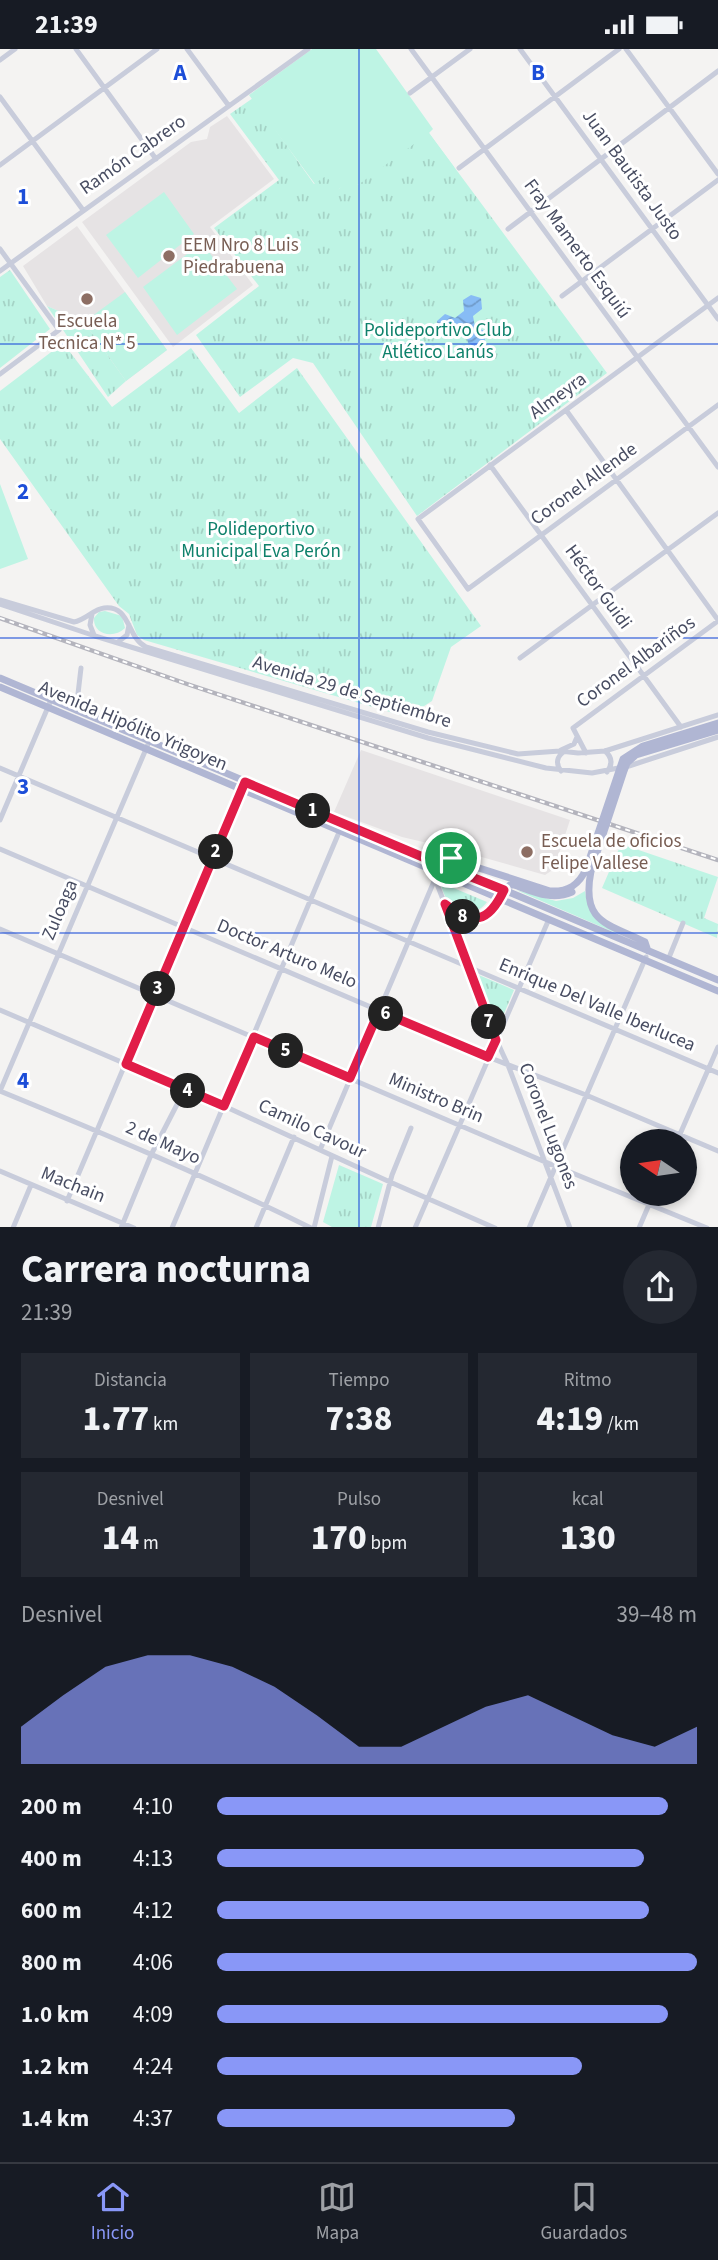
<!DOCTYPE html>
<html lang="es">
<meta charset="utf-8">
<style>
:root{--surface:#171b24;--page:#242831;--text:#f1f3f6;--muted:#9ea1a6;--line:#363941;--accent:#8997f7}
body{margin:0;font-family:"Source Sans 3",sans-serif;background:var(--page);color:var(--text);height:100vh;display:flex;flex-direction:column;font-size:26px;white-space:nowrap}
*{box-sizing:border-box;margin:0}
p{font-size:23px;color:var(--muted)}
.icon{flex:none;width:38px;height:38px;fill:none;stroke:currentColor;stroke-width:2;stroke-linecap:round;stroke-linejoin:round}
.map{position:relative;height:1178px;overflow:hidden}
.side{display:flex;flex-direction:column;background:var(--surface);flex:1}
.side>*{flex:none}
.needle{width:46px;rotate:283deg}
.controls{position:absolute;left:620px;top:1080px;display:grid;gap:14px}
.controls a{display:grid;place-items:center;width:77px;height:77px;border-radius:50%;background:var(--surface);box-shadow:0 4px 10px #0003;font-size:35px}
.pin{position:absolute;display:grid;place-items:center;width:60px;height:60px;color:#fff;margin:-30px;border:4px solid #fff;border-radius:50%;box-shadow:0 2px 7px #0007}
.km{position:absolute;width:35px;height:35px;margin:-18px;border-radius:50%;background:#222;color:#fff;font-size:19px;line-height:35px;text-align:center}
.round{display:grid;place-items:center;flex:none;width:74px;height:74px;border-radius:37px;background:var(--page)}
.headline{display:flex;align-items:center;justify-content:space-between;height:119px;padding:0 21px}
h1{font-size:38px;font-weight:800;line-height:52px}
.figures{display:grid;grid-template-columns:repeat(3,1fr);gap:10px;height:119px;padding:7px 21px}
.figures div{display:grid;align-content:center;border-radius:0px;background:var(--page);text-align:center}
.figures b{font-size:35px;font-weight:800}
.figures small{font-size:19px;font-weight:400}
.figures p{font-size:19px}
.chart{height:196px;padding:14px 21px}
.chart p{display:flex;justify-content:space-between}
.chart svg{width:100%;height:126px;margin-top:7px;fill:var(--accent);opacity:.7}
ul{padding:0 21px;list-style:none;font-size:23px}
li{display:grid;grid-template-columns:112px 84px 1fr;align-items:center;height:52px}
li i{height:18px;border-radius:9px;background:var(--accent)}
.status{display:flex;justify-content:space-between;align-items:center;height:49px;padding:0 35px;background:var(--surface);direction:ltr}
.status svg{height:19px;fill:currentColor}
.dock{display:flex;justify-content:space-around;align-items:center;height:98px;border-top:2px solid var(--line);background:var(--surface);font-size:19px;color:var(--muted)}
.dock a{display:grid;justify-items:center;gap:4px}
.dock .on{color:var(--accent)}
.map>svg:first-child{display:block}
</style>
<div class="status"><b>21:39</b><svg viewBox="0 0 49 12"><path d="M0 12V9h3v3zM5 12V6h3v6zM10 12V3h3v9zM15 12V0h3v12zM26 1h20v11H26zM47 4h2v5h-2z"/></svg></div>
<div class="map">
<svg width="718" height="1179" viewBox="0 0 718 1179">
<defs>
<pattern id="park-tufts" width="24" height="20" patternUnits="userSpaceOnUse" patternTransform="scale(1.75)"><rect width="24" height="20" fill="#bef4e4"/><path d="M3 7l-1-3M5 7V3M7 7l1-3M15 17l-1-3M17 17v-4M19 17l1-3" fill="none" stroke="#a5d3c6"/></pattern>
<pattern id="water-waves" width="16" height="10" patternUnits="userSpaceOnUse" patternTransform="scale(1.75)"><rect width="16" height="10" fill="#87bcf5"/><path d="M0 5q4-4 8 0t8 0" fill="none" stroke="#709bca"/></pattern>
</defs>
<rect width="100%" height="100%" fill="#f4f3f2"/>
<path fill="#e6e3e4" d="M227,67L274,130L210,178L253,236L173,298L82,173L191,93L207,90L210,78Z
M77,177L167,301L126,332L84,273L47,257L23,217Z
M361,701L570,771L554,820L545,826L453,800L402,788L334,763Z"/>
<path fill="#bef4e4" d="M312,0H376L433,80L429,84L454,118L340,139L337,142L315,135L249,46Z
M164,143L194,185L138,229L106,186Z
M202,194L237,240L177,286L143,238Z
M125,243L167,301L126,332L84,273Z
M0,435L28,510L0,520Z
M105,562L122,567L125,579C114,590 93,586 94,569L99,563Z
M516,841L556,852L573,849L585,842C590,871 600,875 625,888Z"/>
<path fill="url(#park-tufts)" d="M253,49L314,135L326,127L337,141L353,130L358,136L429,84L607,324L417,467L313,314L293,309L240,348L196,286L259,237L214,179L279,131L230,65Z
M10,221L50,280L0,319V228Z
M47,257L84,273L126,332L108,348Z
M63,294L112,358L191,299L239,364L297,319L481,577L451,598L432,652L407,668L144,591L137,586L129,565L119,557L0,390V342Z
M621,795L718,828L704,869L718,875L717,889L602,839Z
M444,835L487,853C477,867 460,865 448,852C445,848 443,842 441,837Z
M474,924L514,941L497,981Z
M339,1116L383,1135L371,1178H332L323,1173Z"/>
<path fill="url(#water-waves)" d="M471,246L481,249L482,260L473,267L475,278L485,282V292L476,298L468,294L466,284L457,280L448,286L438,281L437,272L445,265L455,269L464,262L463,251Z"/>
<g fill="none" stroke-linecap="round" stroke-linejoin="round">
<path stroke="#c8ccdb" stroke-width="5" d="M76,0L156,110
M187,0L229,57
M411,0L718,418
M520,0L718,270
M626,0L718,125
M0,11L15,0
M410,44L470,0
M0,48L83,161
M0,116L157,0
M459,119L619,0
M508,180L718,22
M0,200L59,281L0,325
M0,222L308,0
M562,247L718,131
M718,249L418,470L468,540L718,356
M566,361L718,571
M490,416L681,678
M0,551L74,573C85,571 94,560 104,559C131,556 126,588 146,598L428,683L518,705L560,702L578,704L605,702L718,666
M0,555L95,587L428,689L546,719L592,724L629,717L718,688
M92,565L90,576L94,586
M118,593L127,586L129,576
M520,609L718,464
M76,662L81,619
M561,701L574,695L577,688
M605,702C612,708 613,715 607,723
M586,704L573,679L718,572
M0,719L718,1024
M561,722C555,714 557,707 565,702
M0,771L51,651
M0,800L488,1008L586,1046L718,1102
M435,830C460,892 479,956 508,1016L570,1179
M0,880L543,1112L707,1179
M668,911L683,874
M0,961L224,1057L390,1133L495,1179
M0,1042L149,693
M0,1042C105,1085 210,1129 311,1179
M677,1092L718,998
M320,1101L435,830
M0,1122L134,1179
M67,1152L245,733
M13,1179L31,1136
M121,1179L151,1106L185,1040
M172,1179L340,781
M256,1179L294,1088
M314,1179L332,1107
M378,1179L392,1126L411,1079
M415,1179L549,870
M529,1179L646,908
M639,1179L654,1144"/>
<path stroke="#b0b6d3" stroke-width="7" d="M0,629L718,931
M0,638L718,942
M425,809L433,806L445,808L550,842C568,843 579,836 586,820
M591,822C581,873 606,874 645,893L648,902
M504,841L510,836H514C534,843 552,852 572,843
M445,855C471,875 484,876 502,845"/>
<g stroke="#b4b4bd" stroke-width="4.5">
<path id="rail" d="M0,569L187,635L718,811"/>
</g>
<use href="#rail" stroke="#fff" stroke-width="2" stroke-dasharray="5" stroke-linecap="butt"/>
<path stroke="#b0b6d3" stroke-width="7" d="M586,820L623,710L643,697L718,674
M591,822L624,722L627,714L636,706L718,681"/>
</g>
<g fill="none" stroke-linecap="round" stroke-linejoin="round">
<g stroke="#fff" stroke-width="14">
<path id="route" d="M245,733L425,809L433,806L451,809L444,817L504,841C488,875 473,876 445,855L496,991L488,1008L379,962L350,1029L254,988L224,1057L126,1015Z"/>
</g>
<use href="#route" stroke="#e11d48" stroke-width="9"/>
</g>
<path fill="none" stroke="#1d4ed8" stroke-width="2" stroke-opacity="0.55" d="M359,0V1179M0,295H718M0,589H718M0,884H718"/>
<g fill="#8d6e63" stroke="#fff" stroke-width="2.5">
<circle cx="169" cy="207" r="7"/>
<circle cx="87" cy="250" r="7"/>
<circle cx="527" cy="803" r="7"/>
</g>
<g text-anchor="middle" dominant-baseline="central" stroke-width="6" stroke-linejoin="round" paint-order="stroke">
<g font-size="19" fill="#484d62" stroke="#fff">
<text transform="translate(133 106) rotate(-35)">Ramón Cabrero</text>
<text transform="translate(632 126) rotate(54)">Juan Bautista Justo</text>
<text transform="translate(577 200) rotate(54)">Fray Mamerto Esquiú</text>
<text transform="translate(558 347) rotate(-36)">Almeyra</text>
<text transform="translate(584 435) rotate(-36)">Coronel Allende</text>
<text transform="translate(598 538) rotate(54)">Héctor Guidi</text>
<text transform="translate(636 613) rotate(-36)">Coronel Albariños</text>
<text transform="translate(352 643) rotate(17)">Avenida 29 de Septiembre</text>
<text transform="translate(133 677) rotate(23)">Avenida Hipólito Yrigoyen</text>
<text transform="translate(60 861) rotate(-67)">Zuloaga</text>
<text transform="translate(287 905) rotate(23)">Doctor Arturo Melo</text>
<text transform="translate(597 956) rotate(23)">Enrique Del Valle Iberlucea</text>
<text transform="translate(436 1049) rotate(23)">Ministro Brin</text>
<text transform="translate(548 1077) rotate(69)">Coronel Lugones</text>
<text transform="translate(312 1080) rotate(25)">Camilo Cavour</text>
<text transform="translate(163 1094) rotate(24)">2 de Mayo</text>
<text transform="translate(73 1136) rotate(22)">Machain</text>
</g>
<g font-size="19" fill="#785e54" stroke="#fff" text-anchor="start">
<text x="183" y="196">EEM Nro 8 Luis<tspan x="183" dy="22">Piedrabuena</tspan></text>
<text x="87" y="272" text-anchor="middle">Escuela<tspan x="87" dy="22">Tecnica N* 5</tspan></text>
<text x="541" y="792">Escuela de oficios<tspan x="541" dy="22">Felipe Vallese</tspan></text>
</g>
<g font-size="19" fill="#0e816b" stroke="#fff">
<text x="438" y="281">Polideportivo Club<tspan x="438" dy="22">Atlético Lanús</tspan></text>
<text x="261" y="480">Polideportivo<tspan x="261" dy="22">Municipal Eva Perón</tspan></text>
</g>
</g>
<g font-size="23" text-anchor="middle" font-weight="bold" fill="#1d4ed8" stroke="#fff" stroke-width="6" stroke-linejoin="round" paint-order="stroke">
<text x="180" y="31">A</text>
<text x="538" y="31">B</text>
<text x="23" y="155">1</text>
<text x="23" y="450">2</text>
<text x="23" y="745">3</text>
<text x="23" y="1039">4</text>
</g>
</svg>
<div class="controls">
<a><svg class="needle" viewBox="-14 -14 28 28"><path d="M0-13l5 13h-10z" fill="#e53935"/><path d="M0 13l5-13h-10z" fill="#9ea1a6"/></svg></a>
</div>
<div class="pin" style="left:451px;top:809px;background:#1e9e55"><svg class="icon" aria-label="arrive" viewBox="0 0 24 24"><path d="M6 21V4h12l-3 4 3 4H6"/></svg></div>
<b class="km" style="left:313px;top:762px">1</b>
<b class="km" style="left:216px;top:803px">2</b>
<b class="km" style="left:158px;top:940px">3</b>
<b class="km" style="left:188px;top:1042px">4</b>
<b class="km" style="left:286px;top:1002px">5</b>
<b class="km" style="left:386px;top:965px">6</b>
<b class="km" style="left:489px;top:973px">7</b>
<b class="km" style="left:463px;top:868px">8</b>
</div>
<section class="side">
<div class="headline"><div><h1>Carrera nocturna</h1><p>21:39</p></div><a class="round"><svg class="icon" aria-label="share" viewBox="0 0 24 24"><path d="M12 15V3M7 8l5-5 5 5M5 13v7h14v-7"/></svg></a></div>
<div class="figures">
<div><p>Distancia</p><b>1.77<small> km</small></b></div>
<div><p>Tiempo</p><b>7:38</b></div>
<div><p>Ritmo</p><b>4:19<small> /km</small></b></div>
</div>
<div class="figures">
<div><p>Desnivel</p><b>14<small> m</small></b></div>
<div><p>Pulso</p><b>170<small> bpm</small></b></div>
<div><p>kcal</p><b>130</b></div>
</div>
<div class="chart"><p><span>Desnivel</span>39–48 m</p>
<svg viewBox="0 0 160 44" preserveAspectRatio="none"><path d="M0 44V31L10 20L20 10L30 6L40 6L50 10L60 17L70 27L80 38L90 38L100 31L110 24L120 20L130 27L140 34L150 38L160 31V44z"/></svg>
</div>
<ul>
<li><b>200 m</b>4:10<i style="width:94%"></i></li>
<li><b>400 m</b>4:13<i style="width:89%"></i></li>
<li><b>600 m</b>4:12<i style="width:90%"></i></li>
<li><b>800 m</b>4:06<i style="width:100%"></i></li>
<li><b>1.0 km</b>4:09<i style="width:94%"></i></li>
<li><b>1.2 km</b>4:24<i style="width:76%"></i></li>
<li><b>1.4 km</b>4:37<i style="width:62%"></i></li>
</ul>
</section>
<nav class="dock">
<a class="on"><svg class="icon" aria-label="home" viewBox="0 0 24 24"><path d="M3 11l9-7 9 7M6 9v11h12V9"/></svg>Inicio</a>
<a><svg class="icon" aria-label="map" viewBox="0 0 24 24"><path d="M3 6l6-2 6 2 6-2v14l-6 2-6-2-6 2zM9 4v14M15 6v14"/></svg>Mapa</a>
<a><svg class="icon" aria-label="saved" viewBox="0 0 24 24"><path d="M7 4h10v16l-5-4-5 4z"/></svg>Guardados</a>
</nav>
